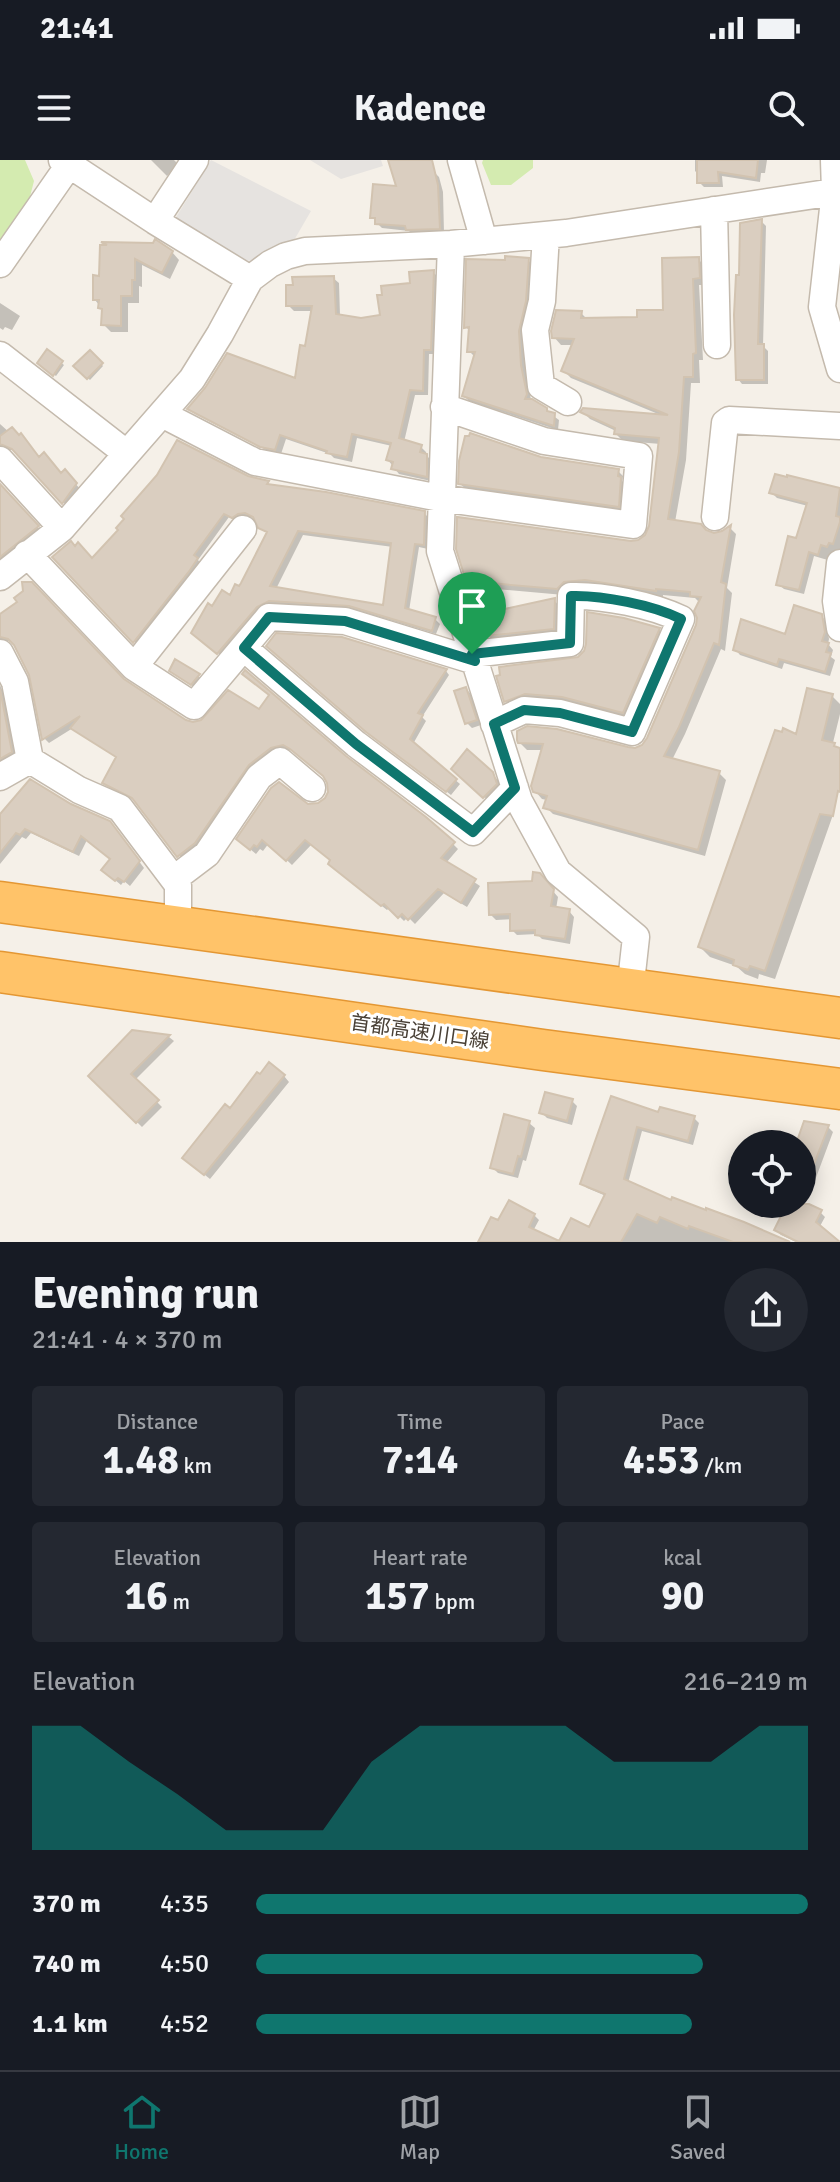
<!DOCTYPE html>
<meta charset="utf-8">
<style>
:root{--surface:#171b24;--page:#242831;--text:#f1f3f6;--muted:#9ea1a6;--line:#363941;--accent:#0f766e}
body{margin:0;font-family:Signika,"Noto Sans JP",sans-serif;background:var(--page);color:var(--text);height:100vh;display:flex;flex-direction:column;font-size:30px;white-space:nowrap}
*{box-sizing:border-box;margin:0}
p{font-size:26px;color:var(--muted)}
.icon{flex:none;width:44px;height:44px;fill:none;stroke:currentColor;stroke-width:2;stroke-linecap:round;stroke-linejoin:round}
.map{position:relative;height:1082px;overflow:hidden}
.side{display:flex;flex-direction:column;background:var(--surface);flex:1}
.side>*{flex:none}
.controls{position:absolute;left:728px;top:970px;display:grid;gap:16px}
.controls a{display:grid;place-items:center;width:88px;height:88px;border-radius:50%;background:var(--surface);box-shadow:0 4px 20px #0003;font-size:40px}
.pin{position:absolute;display:grid;place-items:center;width:68px;height:68px;color:#fff;margin:-82px -34px;border-radius:50% 50% 50% 0;rotate:-45deg;box-shadow:0 0 8px #0007}
.pin .icon{rotate:45deg}
.round{display:grid;place-items:center;flex:none;width:84px;height:84px;border-radius:42px;background:var(--page)}
.overview{display:flex;align-items:center;justify-content:space-between;height:136px;padding:0 32px}
h1{font-size:44px;font-weight:800;line-height:60px}
.metrics{display:grid;grid-template-columns:repeat(3,1fr);gap:12px;height:136px;padding:8px 32px}
.metrics div{display:grid;align-content:center;border-radius:8px;background:var(--page);text-align:center}
.metrics b{font-size:40px;font-weight:800}
.metrics small{font-size:22px;font-weight:400}
.metrics p{font-size:22px}
.chart{height:224px;padding:16px 32px}
.chart p{display:flex;justify-content:space-between}
.chart svg{width:100%;height:144px;margin-top:8px;fill:var(--accent);opacity:.7}
ul{padding:0 32px;list-style:none;font-size:26px}
li{display:grid;grid-template-columns:128px 96px 1fr;align-items:center;height:60px}
li i{height:20px;border-radius:10px;background:var(--accent)}
.status{display:flex;justify-content:space-between;align-items:center;height:56px;padding:0 40px;background:var(--surface);direction:ltr}
.status svg{height:22px;fill:currentColor}
header{display:flex;justify-content:space-between;align-items:center;height:104px;padding:0 32px;background:var(--surface);font-size:36px;font-weight:800}
.dock{display:flex;justify-content:space-around;align-items:center;height:112px;border-top:2px solid var(--line);background:var(--surface);font-size:22px;color:var(--muted)}
.dock a{display:grid;justify-items:center;gap:4px}
.dock .on{color:var(--accent)}
.map>svg:first-child{display:block}
</style>
<div class="status"><b>21:41</b><svg viewBox="0 0 49 12"><path d="M0 12V9h3v3zM5 12V6h3v6zM10 12V3h3v9zM15 12V0h3v12zM26 1h20v11H26zM47 4h2v5h-2z"/></svg></div>
<header><svg class="icon" aria-label="menu" viewBox="0 0 24 24"><path d="M4 6h16M4 12h16M4 18h16"/></svg>Kadence<svg class="icon" aria-label="search" viewBox="0 0 24 24"><circle cx="10" cy="10" r="6"/><path d="M15 15l6 6"/></svg></header>
<div class="map">
<svg width="840" height="1082" viewBox="0 0 840 1082">
<rect width="100%" height="100%" fill="#f5f0e8"/>
<path fill="#d4ebb0" d="M0,0H25L34,21L23,64L0,94Z
M483,0H533V8L511,25H491L482,3Z"/>
<path fill="#e6e3e0" d="M211,0L311,51L293,82L258,100L242,101L175,59Z
M310,0H381L383,6L341,19Z"/>
<path fill="#0003" fill-rule="evenodd" d="M151,0H174L178,4L167,16Z
M390,0H428L433,11L439,17L443,32L444,73L413,75L409,71L382,68L377,63L372,57L398,28Z
M695,0H767L765,13H761L760,22L722,16L723,27H704L699,22V15L695,11Z
M761,61L766,66L763,186L768,191V224H742L738,219L741,117Z
M106,84L172,92L179,100L170,119L142,105V127L139,126V143H128V172H111L103,164L104,151L95,140L109,87Z
M698,99L705,106L706,125H699L703,200H699L700,223H691L686,300L675,362L714,375L730,368L736,374L727,428L732,433L725,491L721,489L685,574L672,600L719,613L726,620L705,696L553,654L546,647L547,640L542,639L535,631L543,590H527L519,582L635,590L643,586L648,579L698,466L700,443L695,438L663,435V437L593,426L564,435L475,427L468,420L639,382L647,376L651,367L661,284L623,281L616,274V271L590,259L583,252L663,256L571,218L564,211L574,185H561L554,177L581,153L588,160L639,159L665,152Z
M528,100L533,105L530,147L523,177L526,211L531,240L559,260L558,270L469,241L464,236L475,197L469,191L471,172L466,167Z
M433,112L439,118L436,194H429L428,235H415L404,282L421,287L426,292V295L432,301L431,321L399,314L388,300L392,286L357,278L352,302L334,298L330,294L286,279L281,294L268,291L195,254L190,249L297,220L307,188L313,151H294L288,145L333,118L339,123L340,156L361,160L382,156L412,124Z
M0,143L20,156L12,170L5,167L3,170L0,168Z
M48,192L64,205L56,216L40,203Z
M90,192L103,206L90,220L76,206Z
M0,264L39,299L62,315L65,312L81,330L68,347L18,293L13,290H0Z
M541,299L618,311L623,316L622,321L625,324L623,351L466,329L460,324Z
M789,317L840,330V393L831,401L814,396L804,434L784,429L778,424L797,381L808,346L777,338L772,333Z
M247,318L268,323L272,327L424,353L429,358L428,389L419,387L409,451L435,459L440,464L436,474L356,450L275,445L223,497L198,477L212,449L230,438L239,428L268,373L260,366L257,359L252,357L243,358L238,362L229,357L198,400L201,404L139,486L54,397L92,401ZM303,375L393,387L384,447L276,429Z
M0,326L42,372L0,406Z
M554,440L559,446V473L493,481L488,475Z
M0,456L123,521L185,562L344,598L453,684L458,689L446,703L480,726L467,747L444,733L415,764L408,757L404,761L390,747L387,750L335,709L332,701L312,684L292,705L269,683L263,691L260,689L256,694L244,684L308,646L319,645L326,639L330,632L326,617L298,593L290,590L276,592L200,688L183,700L137,641L109,627L104,622L118,598L73,568L49,583L44,578L31,514L16,484L8,481L0,483Z
M821,456L826,461L829,479L828,484L833,490L831,497L835,500L830,516L784,503L782,509L740,495L735,489L786,477Z
M659,469L664,474L628,557L568,542L531,539L511,546L506,540L572,501Z
M176,502L204,520L197,529L177,515Z
M446,511L449,515L422,557L426,561L413,584L460,624L451,635L373,575Z
M0,525L4,534L16,597L0,606Z
M466,529L471,534L481,565L472,568L467,563Z
M832,536L840,544V554L819,640L834,652L775,819L759,814L758,819L745,814L736,806L710,797L700,787L798,576Z
M467,592L498,620L501,630L490,642L454,609Z
M0,657L115,669L144,708L130,726L124,721L121,725L109,715L113,699L87,680L79,696L31,673L26,679L22,677L0,704Z
M539,715L558,737L556,749L569,751L574,757L570,784L542,779L537,774L517,775L512,770V759L496,760L491,755L533,723Z
M133,873L169,877L174,881L135,920L162,947L142,967L90,916Z
M284,916L289,922L210,1019L190,1003L230,950Z
M612,938L659,955L694,958L699,963L693,985L642,971L628,1023L769,1082H561L590,1070L606,1036L587,1028L582,1023Z
M572,941L577,946L572,965L547,958L542,953Z
M529,963L535,968L526,1001L523,1000L518,1018L498,1013L492,1007Z
M806,963L828,967L833,972L814,1023L802,1018V984H798Z
M802,1043L820,1052L825,1057L819,1068L837,1082H796L781,1075L776,1070L789,1044Z
M534,1055L539,1060L533,1071L555,1082H480L499,1063Z"/>
<path fill="#dacec0" stroke="#d2c3b0" stroke-width="2" fill-rule="evenodd" d="M388,0H432L438,25L440,69L406,70L405,66L375,64V58H370L373,24L396,26Z
M697,0H758L756,18L718,12L719,23H697Z
M762,59L758,184H764V220H736L734,155L736,115H739L740,63Z
M155,79L173,91L162,113L135,99V120H132V136H121V166L101,165L102,149L98,148L99,140H93V115L99,116L100,85H107L101,82L153,83Z
M505,96L529,98L526,141L519,171L521,205L527,234L525,239H532L547,248V251L555,253L554,266L462,236L475,192H467L469,167L464,168L466,99L505,100Z
M699,97L700,118L693,119L696,193L693,194V217H684L679,292L668,359L701,364L706,370L714,373L722,371L731,365L721,422L726,424L719,485L714,483L679,567L664,596L720,611L698,690L543,648L547,636L533,632L531,626L543,584L518,583L517,580V571L527,566L557,569L628,587L635,588L642,585L647,578L696,465L697,458L694,451L701,437L690,436V432L656,429V431L585,420L564,422L557,429L466,421L456,389L457,357L631,381L638,380L645,375L649,366L659,278L614,274L615,268L580,252L583,248L668,255L561,211L574,179L552,178L551,171L556,150L582,151L581,158L637,157V150H663L662,98Z
M434,110L431,190H424L423,231L410,230L399,278L422,285L420,292L427,294V317L391,309L393,302L386,300L391,283L352,274L347,297L326,293L327,291L280,275L275,290L260,287L187,249L205,228L227,193L295,218L300,185L305,186L312,146H286V125H293L292,117L334,116L336,154L361,158L380,155L377,135H382L381,126L410,123L409,112Z
M47,189L63,201L53,216L37,203Z
M90,190L103,203L87,219L73,206Z
M12,267L19,275L21,273L39,297L44,292L61,313L65,309L77,323L62,344L12,289L0,284V276Z
M470,273L541,297L619,309L618,316L621,317L619,347L458,324L459,301L465,276H469Z
M177,280L248,316L269,321L267,324L326,332L425,351L424,385L415,384L405,448L436,457L432,471L349,446L269,441L257,447L217,494L191,473L208,443L212,446L222,430L230,435L235,424L239,426L241,423L267,372L258,368L253,357L245,353L238,354L232,358L224,354L194,395L198,398L190,410L133,483L52,397L71,381L75,386L78,382L92,398L118,370L116,368L124,359L121,356L157,315ZM298,371L391,383L383,445L270,426Z
M775,314L787,317V315L840,328L836,356L840,357V362L833,384L829,383L827,387L821,385L818,395L809,392L799,430L776,425L788,376L796,378L807,343L769,333Z
M0,324L39,366L0,397Z
M22,422H32L124,519L186,560L193,562L201,560L228,530L259,549L269,535L242,514L245,510L346,596L426,657L455,682L441,698L476,719L461,743L438,729L408,760L402,754L398,758L384,744L381,746L328,704L330,700L305,680L286,701L262,680L257,687L254,685L250,690L236,679L271,628L279,622L308,644L318,643L325,638L328,632L327,623L323,616L290,589L283,585L271,588L249,605L195,683L177,697L132,638L102,623L116,597L70,568L80,556L42,580L29,515L14,485L8,479L0,477V454L17,442L14,438L23,431Z
M555,438L554,469L486,476L482,454Z
M794,445L822,454L825,472L822,481L829,483L826,492L831,493L825,512L779,499L777,505L733,490L741,459L785,474Z
M587,452L624,458L660,468L623,553L562,537L525,534L504,542L496,516L500,515L499,507L578,497L584,491L586,484Z
M276,473L342,477L447,509L418,553L423,555L410,579L457,619L446,632L366,572L266,486Z
M175,499L200,514L191,525L169,511Z
M466,527L477,560L465,564L454,531Z
M807,528L833,534L822,580L835,583L834,586L840,588V632L838,631L833,656L820,654L765,811L750,806L748,810L733,805L734,800L698,787L775,570L782,572L783,568L796,574Z
M0,529L12,592L0,599Z
M467,589L493,612L497,624L483,638L451,609Z
M30,619L71,644L110,661L140,701L124,722L118,718L115,721L101,710L110,699L81,676L73,692L25,669L20,675L16,673L0,693V654Z
M533,712L540,713L554,729L551,746L570,749L565,779L535,775V770L510,771V754L489,755L488,723L532,721Z
M132,870L170,875L131,914L159,940L136,963L88,916Z
M269,902L285,915L204,1015L182,998L225,944L230,948L257,912L260,914Z
M545,932L573,939L567,961L539,953Z
M611,936L658,952L660,947L695,956L688,981L637,967L624,1019L671,1040L672,1037L706,1050V1048L744,1062L790,1082H733L689,1066L688,1069L660,1057L657,1063L637,1054L621,1082H478L491,1057L498,1060L509,1040L535,1054L529,1067L559,1081L571,1058L589,1067L605,1034L580,1024Z
M504,954L530,961L521,997L518,996L513,1014L490,1008Z
M804,961L829,965L803,1033L802,984H796Z
M787,1044H809L822,1050L816,1062L840,1082H798L774,1070Z"/>
<g fill="none" stroke-linecap="round" stroke-linejoin="round">
<g stroke="#c4baad" stroke-width="29">
<path id="minor" d="M62,0L155,61L250,119
M461,0L484,81
M834,0L835,31L822,147L840,209
M714,50L717,185
M155,61L195,0
M546,75L542,141L535,170L541,226L568,242
M451,84L440,391L519,641L558,712L636,777L631,822
M0,104L69,5
M0,195L126,293
M162,254L255,302L440,338L633,365L639,296L544,281L444,247
M0,300L62,368
M715,357L725,263L729,260L840,266
M27,394L134,507L194,546L269,457L345,461L475,501
M840,403L836,441L840,468
M0,417L62,368L192,219L220,174L250,119L270,104L286,96L305,91L451,84L566,73L840,31
M244,488L356,584L473,672L515,628
M0,493L15,522L30,600L79,630L120,648L178,725V756
M472,494L570,483L571,436C602,435 653,445 681,459L632,572L560,553L524,550L494,564
M134,507L243,369
M0,617L30,600
M174,719L207,694L259,617L280,601L312,628"/>
</g>
<g stroke="#e49733" stroke-width="43">
<path id="highway" d="M0,742L840,858
M0,812L543,890L840,929"/>
</g>
<use href="#minor" stroke="#fff" stroke-width="26"/>
<use href="#highway" stroke="#ffc369" stroke-width="40"/>
</g>
<g fill="none" stroke-linecap="round" stroke-linejoin="round">
<g stroke="#fff" stroke-width="16">
<path id="route" d="M571,436C602,435 653,445 681,459L632,572L560,553L524,550L494,564L515,628L473,672L356,584L244,488L269,457L345,461L475,501L472,494L570,483Z"/>
</g>
<use href="#route" stroke="#0f766e" stroke-width="10"/>
</g>
<g text-anchor="middle" dominant-baseline="central" stroke-width="6" stroke-linejoin="round" paint-order="stroke">
<g font-size="20" fill="#494036" stroke="#fff">
<text transform="translate(420 872) rotate(8)">首都高速川口線</text>
</g>
</g>
</svg>
<div class="controls">
<a><svg class="icon" aria-label="locate" viewBox="0 0 24 24"><circle cx="12" cy="12" r="6"/><path d="M12 2v4M12 18v4M2 12h4M18 12h4"/></svg></a>
</div>
<div class="pin" style="left:472px;top:494px;background:#1e9e55"><svg class="icon" aria-label="arrive" viewBox="0 0 24 24"><path d="M6 21V4h12l-3 4 3 4H6"/></svg></div>
</div>
<section class="side">
<div class="overview"><div><h1>Evening run</h1><p>21:41 · 4 × 370 m</p></div><a class="round"><svg class="icon" aria-label="share" viewBox="0 0 24 24"><path d="M12 15V3M7 8l5-5 5 5M5 13v7h14v-7"/></svg></a></div>
<div class="metrics">
<div><p>Distance</p><b>1.48<small> km</small></b></div>
<div><p>Time</p><b>7:14</b></div>
<div><p>Pace</p><b>4:53<small> /km</small></b></div>
</div>
<div class="metrics">
<div><p>Elevation</p><b>16<small> m</small></b></div>
<div><p>Heart rate</p><b>157<small> bpm</small></b></div>
<div><p>kcal</p><b>90</b></div>
</div>
<div class="chart"><p><span>Elevation</span>216–219 m</p>
<svg viewBox="0 0 160 44" preserveAspectRatio="none"><path d="M0 44V6L10 6L20 17L30 27L40 38L50 38L60 38L70 17L80 6L90 6L100 6L110 6L120 17L130 17L140 17L150 6L160 6V44z"/></svg>
</div>
<ul>
<li><b>370 m</b>4:35<i style="width:100%"></i></li>
<li><b>740 m</b>4:50<i style="width:81%"></i></li>
<li><b>1.1 km</b>4:52<i style="width:79%"></i></li>
</ul>
</section>
<nav class="dock">
<a class="on"><svg class="icon" aria-label="home" viewBox="0 0 24 24"><path d="M3 11l9-7 9 7M6 9v11h12V9"/></svg>Home</a>
<a><svg class="icon" aria-label="map" viewBox="0 0 24 24"><path d="M3 6l6-2 6 2 6-2v14l-6 2-6-2-6 2zM9 4v14M15 6v14"/></svg>Map</a>
<a><svg class="icon" aria-label="saved" viewBox="0 0 24 24"><path d="M7 4h10v16l-5-4-5 4z"/></svg>Saved</a>
</nav>
